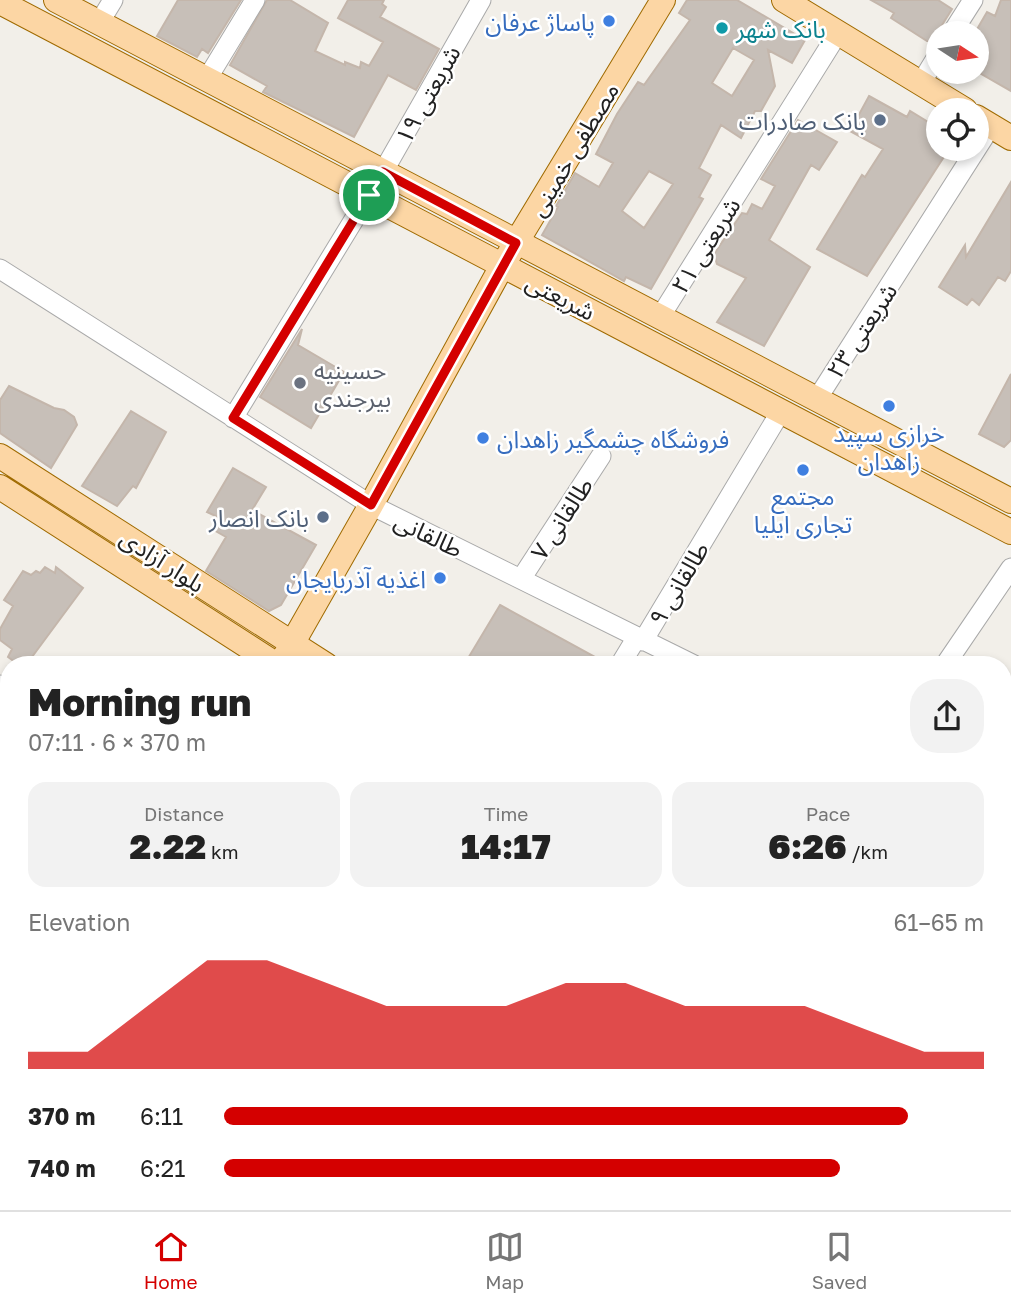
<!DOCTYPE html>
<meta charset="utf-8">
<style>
:root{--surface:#fff;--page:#f2f2f2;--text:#222;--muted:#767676;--line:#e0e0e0;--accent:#d40000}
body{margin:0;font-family:"Golos Text","Noto Sans Arabic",sans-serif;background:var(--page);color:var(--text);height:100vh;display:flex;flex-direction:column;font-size:26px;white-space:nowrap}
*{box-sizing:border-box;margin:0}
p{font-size:23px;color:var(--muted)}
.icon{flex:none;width:38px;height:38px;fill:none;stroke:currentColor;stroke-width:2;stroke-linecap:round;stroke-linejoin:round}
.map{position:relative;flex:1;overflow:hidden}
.panel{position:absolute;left:0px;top:656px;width:1012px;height:555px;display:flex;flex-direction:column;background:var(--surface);border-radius:28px 28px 0 0;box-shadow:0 4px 10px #0003}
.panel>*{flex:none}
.needle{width:46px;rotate:102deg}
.controls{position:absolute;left:926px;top:21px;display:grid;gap:14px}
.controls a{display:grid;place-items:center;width:63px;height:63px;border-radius:50%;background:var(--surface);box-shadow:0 4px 10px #0003;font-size:35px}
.pin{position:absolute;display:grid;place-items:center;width:60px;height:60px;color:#fff;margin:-30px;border:4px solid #fff;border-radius:50%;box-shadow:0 2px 7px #0007}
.round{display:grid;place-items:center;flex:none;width:74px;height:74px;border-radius:28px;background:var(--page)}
.headline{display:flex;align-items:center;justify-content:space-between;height:119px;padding:0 28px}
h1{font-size:38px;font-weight:800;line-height:52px}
.figures{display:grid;grid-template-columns:repeat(3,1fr);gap:10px;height:119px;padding:7px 28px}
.figures div{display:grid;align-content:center;border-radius:18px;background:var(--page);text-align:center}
.figures b{font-size:35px;font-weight:800}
.figures small{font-size:19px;font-weight:400}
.figures p{font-size:19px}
.chart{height:196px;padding:14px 28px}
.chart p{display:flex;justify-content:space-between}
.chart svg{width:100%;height:126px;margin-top:7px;fill:var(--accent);opacity:.7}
ul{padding:0 28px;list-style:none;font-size:23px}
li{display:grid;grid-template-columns:112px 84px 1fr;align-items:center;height:52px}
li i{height:18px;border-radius:9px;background:var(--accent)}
.tab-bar{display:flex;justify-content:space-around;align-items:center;height:98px;border-top:2px solid var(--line);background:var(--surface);font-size:19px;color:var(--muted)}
.tab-bar a{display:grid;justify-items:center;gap:4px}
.tab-bar .current{color:var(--accent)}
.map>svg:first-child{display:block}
</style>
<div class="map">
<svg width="1011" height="1210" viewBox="0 0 1011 1210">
<rect width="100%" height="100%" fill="#f2efe9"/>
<path fill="#c7bfb8" stroke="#c4b6ab" stroke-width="2" fill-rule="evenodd" d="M178,0H241L208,53L202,49L197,57L157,36Z
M267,0H290L328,23L315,51L345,65V62L360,68L361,62L369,66L383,42L338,18L348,0H384L382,4L386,7L380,17L439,49L416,90L388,75L354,137L263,92L267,86L230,65Z
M687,0H737L805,40L792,63L768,50L775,86L761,111H755L741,138L721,125L699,168L711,175L699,197L703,199L651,289L626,277L624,281L542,235L558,207L556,206L575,173L599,187L613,163L596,154L617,114L638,82L644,85L690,20L679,13ZM733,48L754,60L732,96L712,83ZM649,171L673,184L644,228L622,211Z
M871,0H938L952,9L932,41H927L891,18L894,13Z
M1001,0H1011V91L976,71V31L987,12L995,16Z
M869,96L907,117L910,111L938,128V149H949L867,276L817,249L862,175L865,177L883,149L850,131Z
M798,120L837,142L819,170L811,165L769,240L810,267L764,346L717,322L746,278L717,264L714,254L742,213L747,214L752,204L762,209L775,186L761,179Z
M1011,182V271L1005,281L998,277L979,305L972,299L967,305L939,287L965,245L966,257Z
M302,329L298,345L344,372L311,428L260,397Z
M1011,374V440L1004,447L979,434Z
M9,386L54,408L64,410L74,417L77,425L51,468L0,433V400Z
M131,411L166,432L136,488L133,486L117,506L82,486Z
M233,468L266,487L252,510L316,545L281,605L269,611L206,571L226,537L214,530L220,518L207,512Z
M45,567L55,573L56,567L83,588L26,665H19L8,657L12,649L0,640V629L13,606L4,600L23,571L31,575L36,571L40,573Z
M500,605L608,664V665H464Z"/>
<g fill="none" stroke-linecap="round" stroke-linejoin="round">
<g stroke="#a9a9a9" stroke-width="21">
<path id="minor" d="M99,23L113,0
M952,33L973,0
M207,79L255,0
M921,83L938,55
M0,269L371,505L694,665
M660,317L838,33
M817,399L991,126
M233,418L383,172L481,0
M521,579L601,456
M643,641L781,411
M620,665L637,637
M945,665L1011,568
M0,685L9,691
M1003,814L1011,818
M1003,880L1011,881
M0,983L9,988
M0,1183L9,1188
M36,1202L50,1210
M369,1202L382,1210
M590,1202L602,1210
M744,1202L755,1210
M573,1210L578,1202"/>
</g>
<g stroke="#a06b00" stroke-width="26">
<path id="major" d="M56,0L1011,501
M784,0L965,110
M0,2L1011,532
M976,117L1011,138
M0,456L326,665
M0,487L277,665
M280,665L371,505L502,266L663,0
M1003,1104L1011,1110
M0,1137L9,1123
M1003,1138L1011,1143"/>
</g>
<use href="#minor" stroke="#fff" stroke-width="19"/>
<use href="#major" stroke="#fcd6a4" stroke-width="24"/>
</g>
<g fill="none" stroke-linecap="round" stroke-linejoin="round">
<g stroke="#fff" stroke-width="14">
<path id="route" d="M383,172L516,243L371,505L233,418Z"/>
</g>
<use href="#route" stroke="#d40000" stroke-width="9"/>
</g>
<g fill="#3f7fe0" stroke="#fff" stroke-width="2.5">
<circle cx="609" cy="21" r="7"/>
<circle cx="889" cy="406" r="7"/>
<circle cx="483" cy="438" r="7"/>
<circle cx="803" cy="470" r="7"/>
<circle cx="440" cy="578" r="7"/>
</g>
<circle fill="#0f9aa8" stroke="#fff" stroke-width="2.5" cx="722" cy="28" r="7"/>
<g fill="#5c6f8a" stroke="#fff" stroke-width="2.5">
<circle cx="880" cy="120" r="7"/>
<circle cx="323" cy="517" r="7"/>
</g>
<circle fill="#6b7280" stroke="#fff" stroke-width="2.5" cx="300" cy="383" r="7"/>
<g text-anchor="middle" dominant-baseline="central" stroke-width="5" stroke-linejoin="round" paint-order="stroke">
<g font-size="24" fill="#366cbe" stroke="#fff" text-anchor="end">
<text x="595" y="21">پاساژ عرفان</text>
<text x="889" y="432" text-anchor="middle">خرازی سپید<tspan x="889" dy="28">زاهدان</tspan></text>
<text x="497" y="438" text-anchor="start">فروشگاه چشمگیر زاهدان</text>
<text x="803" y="495" text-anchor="middle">مجتمع<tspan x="803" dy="28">تجاری ایلیا</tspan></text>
<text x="426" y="578">اغذیه آذربایجان</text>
</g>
<g font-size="24" fill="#0d838f" stroke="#fff" text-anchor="start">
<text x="736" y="28">بانک شهر</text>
</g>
<g font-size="24" fill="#222" stroke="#fff">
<text transform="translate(427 94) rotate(-61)">شریعتی ۱۹</text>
<text transform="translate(573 149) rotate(-59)">مصطفی خمینی</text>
<text transform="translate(705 245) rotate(-58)">شریعتی ۲۱</text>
<text transform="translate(561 296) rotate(27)">شریعتی</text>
<text transform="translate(861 330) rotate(-57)">شریعتی ۲۳</text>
<text transform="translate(561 518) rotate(-57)">طالقانی ۷</text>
<text transform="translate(429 534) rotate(26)">طالقانی</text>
<text transform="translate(163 560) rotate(33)">بلوار آزادی</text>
<text transform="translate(678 583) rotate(-59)">طالقانی ۹</text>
</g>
<g font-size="24" fill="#4e5e75" stroke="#fff" text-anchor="end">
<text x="866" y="120">بانک صادرات</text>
<text x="309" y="517">بانک انصار</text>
</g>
<g font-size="24" fill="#5b616d" stroke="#fff" text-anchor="start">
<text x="314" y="369">حسینیه<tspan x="314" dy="28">بیرجندی</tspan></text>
</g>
</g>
</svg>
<div class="controls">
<a><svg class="needle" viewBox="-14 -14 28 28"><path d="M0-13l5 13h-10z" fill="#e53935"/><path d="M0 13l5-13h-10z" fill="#767676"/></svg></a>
<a><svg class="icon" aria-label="locate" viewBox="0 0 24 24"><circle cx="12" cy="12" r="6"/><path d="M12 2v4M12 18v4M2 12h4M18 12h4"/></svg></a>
</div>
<div class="pin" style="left:369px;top:195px;background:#1e9e55"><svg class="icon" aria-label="arrive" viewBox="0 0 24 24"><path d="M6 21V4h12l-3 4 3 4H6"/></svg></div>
<section class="panel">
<div class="headline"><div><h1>Morning run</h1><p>07:11 · 6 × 370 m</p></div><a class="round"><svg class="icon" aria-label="share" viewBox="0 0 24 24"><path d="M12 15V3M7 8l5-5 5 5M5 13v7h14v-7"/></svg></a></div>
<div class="figures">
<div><p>Distance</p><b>2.22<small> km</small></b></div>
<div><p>Time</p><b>14:17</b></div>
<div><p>Pace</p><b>6:26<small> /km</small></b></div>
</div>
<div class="chart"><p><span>Elevation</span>61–65 m</p>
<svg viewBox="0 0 160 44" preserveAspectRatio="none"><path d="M0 44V38L10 38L20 22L30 6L40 6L50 14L60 22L70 22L80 22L90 14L100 14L110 22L120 22L130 22L140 30L150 38L160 38V44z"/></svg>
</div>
<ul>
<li><b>370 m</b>6:11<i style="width:90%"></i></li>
<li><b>740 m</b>6:21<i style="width:81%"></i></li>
</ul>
</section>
</div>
<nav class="tab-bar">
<a class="current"><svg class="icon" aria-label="home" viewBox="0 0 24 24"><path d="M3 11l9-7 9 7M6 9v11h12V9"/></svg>Home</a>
<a><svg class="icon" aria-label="map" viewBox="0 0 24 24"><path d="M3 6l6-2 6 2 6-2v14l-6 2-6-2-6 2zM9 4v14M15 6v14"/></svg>Map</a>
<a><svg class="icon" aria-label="saved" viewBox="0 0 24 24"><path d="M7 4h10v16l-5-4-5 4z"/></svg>Saved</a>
</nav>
